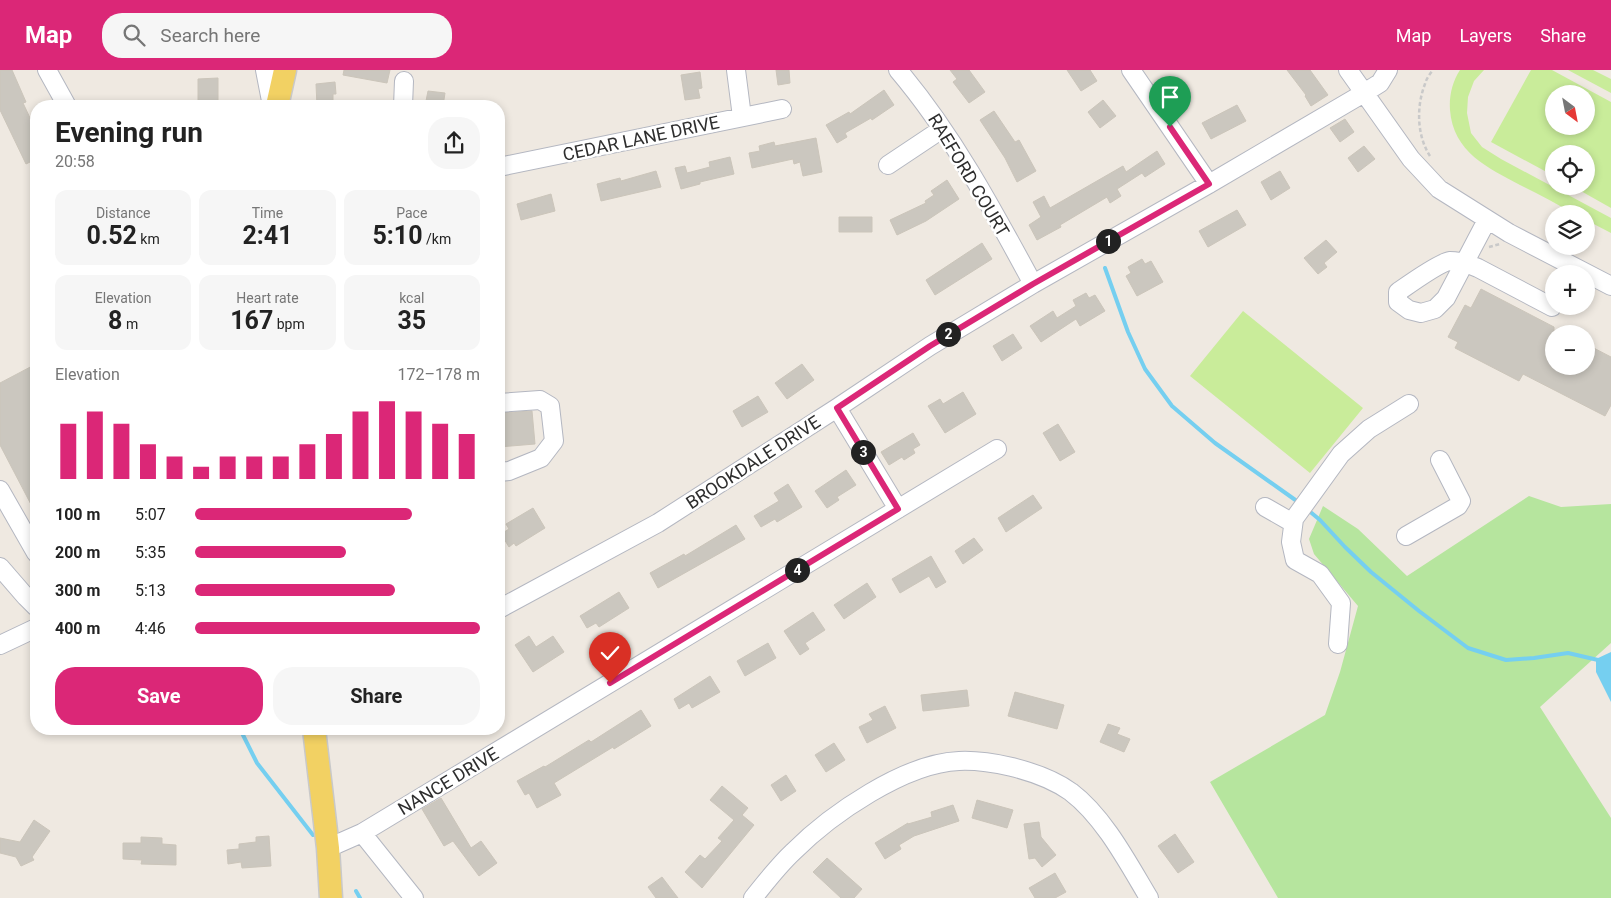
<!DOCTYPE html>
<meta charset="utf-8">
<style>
:root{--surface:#fff;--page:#f6f6f6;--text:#222;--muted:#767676;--accent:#db2777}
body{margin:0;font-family:Roboto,sans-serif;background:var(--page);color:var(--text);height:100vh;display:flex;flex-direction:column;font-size:19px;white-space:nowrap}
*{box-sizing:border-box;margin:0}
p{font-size:16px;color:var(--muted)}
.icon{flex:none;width:28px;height:28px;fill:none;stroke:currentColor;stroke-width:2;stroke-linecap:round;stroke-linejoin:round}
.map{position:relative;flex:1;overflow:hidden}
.sheet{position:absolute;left:30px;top:30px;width:475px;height:635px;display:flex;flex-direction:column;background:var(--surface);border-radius:20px;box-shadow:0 2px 8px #0003}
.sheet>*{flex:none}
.needle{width:32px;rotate:148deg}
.controls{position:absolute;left:1545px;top:15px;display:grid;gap:10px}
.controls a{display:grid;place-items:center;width:50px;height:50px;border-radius:50%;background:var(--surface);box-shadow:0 2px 8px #0003;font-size:25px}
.pin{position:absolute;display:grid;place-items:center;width:42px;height:42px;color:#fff;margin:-51px -21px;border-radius:50% 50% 50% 0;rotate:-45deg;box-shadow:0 0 5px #0007}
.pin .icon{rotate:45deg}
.km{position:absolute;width:25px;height:25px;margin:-12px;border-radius:50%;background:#222;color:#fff;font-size:14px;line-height:25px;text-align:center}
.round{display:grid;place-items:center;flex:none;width:52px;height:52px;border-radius:20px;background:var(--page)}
.head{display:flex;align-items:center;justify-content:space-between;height:85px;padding:0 25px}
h1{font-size:28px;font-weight:700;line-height:38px}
.metrics{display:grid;grid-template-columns:repeat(3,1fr);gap:8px;height:85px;padding:5px 25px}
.metrics div{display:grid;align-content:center;border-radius:12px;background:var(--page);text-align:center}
.metrics b{font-size:25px;font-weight:700}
.metrics small{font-size:14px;font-weight:400}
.metrics p{font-size:14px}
.chart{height:140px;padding:10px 25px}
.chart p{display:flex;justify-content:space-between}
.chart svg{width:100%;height:90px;margin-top:5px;stroke:var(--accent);stroke-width:6}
.button{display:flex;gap:10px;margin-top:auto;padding:10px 25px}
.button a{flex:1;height:58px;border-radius:20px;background:var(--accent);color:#fff;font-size:20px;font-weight:700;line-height:58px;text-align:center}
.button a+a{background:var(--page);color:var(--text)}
ul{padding:0 25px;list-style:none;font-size:16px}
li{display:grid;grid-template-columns:80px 60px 1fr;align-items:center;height:38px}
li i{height:12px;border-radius:6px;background:var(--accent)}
header{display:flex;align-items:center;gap:30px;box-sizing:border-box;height:70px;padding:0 25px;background:var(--accent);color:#fff}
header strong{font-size:24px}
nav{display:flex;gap:28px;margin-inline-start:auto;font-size:18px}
.search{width:350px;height:45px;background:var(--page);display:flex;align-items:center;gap:12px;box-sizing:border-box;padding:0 18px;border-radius:20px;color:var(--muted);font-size:19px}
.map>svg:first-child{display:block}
</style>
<header>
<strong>Map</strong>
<div class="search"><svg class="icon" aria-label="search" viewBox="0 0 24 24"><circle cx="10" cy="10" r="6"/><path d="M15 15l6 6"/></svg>Search here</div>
<nav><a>Map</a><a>Layers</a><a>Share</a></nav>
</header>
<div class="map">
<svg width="1611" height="828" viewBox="0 0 1611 828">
<rect width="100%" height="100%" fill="#efe9e1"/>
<path fill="#b6e59e" d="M1529,426L1561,437L1611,434V573L1540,637L1611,748V828H1278L1210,712L1325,645L1340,602L1358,536L1314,484L1309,469L1323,436L1358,459L1407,506Z"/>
<path fill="#c9ec9a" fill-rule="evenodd" d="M1460,0H1484L1474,11L1468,27L1467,43L1471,63L1482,77L1501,89L1611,148V163L1586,150V144H1575C1557,134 1539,124 1520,115C1488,98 1453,82 1450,40C1449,27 1452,12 1460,0Z
M1531,0H1552L1611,32V138L1572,116H1586V84H1554V106L1491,72ZM1554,24H1586V56H1554Z
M1568,0H1593L1611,9V23Z
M1243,241L1363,338L1310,403L1190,306Z"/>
<path fill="#75cff0" d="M1611,582V632L1596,602V589Z"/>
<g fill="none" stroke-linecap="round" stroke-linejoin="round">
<path stroke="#75cff0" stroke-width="4" d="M1105,198L1128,262L1145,299L1172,336L1215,373L1301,434
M1308,440L1320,450L1345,477L1371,502L1419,541L1468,578L1506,590L1534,588L1568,583L1598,590
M240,659L257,693L313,765
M356,821L360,828"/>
</g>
<path fill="#cbc7bf" stroke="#cbc5ba" d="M0,0H12L26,32L23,33L31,50L36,49V89L26,94L0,40Z
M344,0H390L387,13L343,5Z
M776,0H789L790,13L778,15Z
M950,0H969L985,22L969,33L953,12L957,9Z
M1067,0H1090L1097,11L1081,21Z
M1287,0H1310L1328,25L1311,36L1305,26L1306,25Z
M700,2L702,18L698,19L700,28L685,30L681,5Z
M218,8V36H198V9Z
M335,12L336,24H333V35L317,36L316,14Z
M884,20L894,35L872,50L871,48L845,63L847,67L837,73L826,55L849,42L850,44Z
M428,21L445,23L443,36H425Z
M1103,30L1116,46L1100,58L1088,42Z
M1237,35L1246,51L1211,69L1202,53Z
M994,41L1015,72L1019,70L1036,101L1017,112L1005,88L980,50Z
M1345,49L1354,62L1340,72L1330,58Z
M816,68L822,102L803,106L800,92L794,94L793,89L752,98L749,83L760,81L759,76L774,72L775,76Z
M1364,76L1375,89L1358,102L1348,88Z
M1157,81L1165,94L1145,107L1142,103L1117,119L1121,126L1110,133L1107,127L1060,155L1061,157L1037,170L1029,155L1041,147L1033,132L1044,126L1050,138L1123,96L1126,102Z
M730,87L734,104L700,112V114L681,119L675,98L685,96L687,103L710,97L709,92Z
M656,101L661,117L601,131L597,114L620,108L621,111Z
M1280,101L1290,118L1271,130L1261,112Z
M947,110L959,129L926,151L897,165L890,150L926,133L925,131L934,125L931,121Z
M551,124L555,141L521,150L517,134Z
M1237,140L1246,155L1208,177L1199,161Z
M839,147H872V162H839Z
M1326,170L1337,182L1324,193L1327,197L1318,204L1304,188Z
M982,173L992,189L935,225L926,210Z
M1142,189L1145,194L1151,191L1163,212L1137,226L1126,206L1131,203L1128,197Z
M1481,219L1554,257V296H1586V274L1611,287V335L1605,346L1523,304L1519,311L1455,278L1458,272L1448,267L1465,235L1471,238Z
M1086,223L1089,228L1095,225L1105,241L1080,256L1076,249L1041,272L1030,256L1053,241L1057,248L1076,236L1073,230Z
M1013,264L1022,278L1002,291L993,276Z
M36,294V444L0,375V313Z
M802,294L814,310L787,329L775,313Z
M963,322L976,344L945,363L928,336L940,329L943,334Z
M758,326L768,342L742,357L733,341Z
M532,341L535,374L499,377V343Z
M1058,354L1075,382L1060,391L1043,363Z
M913,363L920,375L913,379L915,383L904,390L902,387L889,395L881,382Z
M846,400L856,415L837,427L839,430L827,438L815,421Z
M788,414L802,437L777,452L775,449L761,457L754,446L779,431L774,423Z
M1033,425L1042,438L1006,462L998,448Z
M533,438L545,458L516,476L514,473L509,477L501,464L509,459L506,454Z
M736,455L745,469L658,518L650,503L684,484L685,486Z
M974,468L983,480L963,494L955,481Z
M931,486L946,512L936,518L929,506L900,523L892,509Z
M867,513L876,527L844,549L834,535Z
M619,522L629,538L599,557L596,553L587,558L580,546Z
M813,542L825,560L805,573L809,579L800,585L784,561Z
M529,566L536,577L553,566L564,582L533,602L515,575Z
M768,573L776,588L745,606L737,591Z
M710,606L720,622L692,638L689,633L679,639L674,629Z
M967,620L969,636L923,641L921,625Z
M1015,622L1064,635L1057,659L1008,646Z
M885,636L896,658L867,673L859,657L873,650L869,644Z
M641,640L651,656L614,679L613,677L554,713L561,725L537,738L529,723L525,725L517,711L544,696L545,697L589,670L591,672Z
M1108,654L1120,658L1117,664L1130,669L1124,682L1100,672Z
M834,673L845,690L826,702L815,685Z
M786,705L796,721L781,731L771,715Z
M722,716L748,738L742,745L754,755L702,818L685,802L700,785L705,789L722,771L718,768L734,750L710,730Z
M441,728L471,778L481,771L497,793L479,806L453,771L444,776L422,739Z
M977,730L1013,740L1007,758L972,748Z
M953,735L959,751L914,766L899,775L901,779L885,789L875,773L908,753V754L932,747L931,742Z
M34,750L50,761L32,787L34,790L21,796L16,787L0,783V768L20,772Z
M1039,752L1041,767L1056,785L1042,797L1035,788L1029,789L1024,754Z
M1175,764L1194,792L1178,803L1158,776Z
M269,766L271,796L242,798L241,792L228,794L227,780L239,779V774L256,772V767Z
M141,767L162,768V774L176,775V795L141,794L142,790L123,789V773H141Z
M827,788L862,819L854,828H841L813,802Z
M1055,803L1066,822L1055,828H1035L1029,818Z
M662,807L678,828H656L648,817Z"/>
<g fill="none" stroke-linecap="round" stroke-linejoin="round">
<g stroke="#b4b7c1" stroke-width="20">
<path id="minor" d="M47,0L67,36
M265,0L272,36
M736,0L742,47
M898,0C953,65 993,140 1033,214
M1131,0L1209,114
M1348,0L1411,89L1439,119L1509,163L1611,216
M403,36L404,11
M888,95L942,59
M499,97L782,39
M1487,150L1446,228L1435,239L1421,243L1409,240L1398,232V222C1408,215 1440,192 1450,191C1460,191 1469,194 1478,198L1552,237
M499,333L540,330L550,336L554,371L541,388L509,401L499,402
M837,338L898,439
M0,420L36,483
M1265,437L1293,453
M1406,466L1458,436L1461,431L1440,390
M0,497L26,527L36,537
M499,539L658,453L837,338L930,276L1033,214L1209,114L1364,23L1380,13L1388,0
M1338,574L1341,533L1320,504L1295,490L1291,472L1294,449L1341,384L1369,359L1409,334
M0,575L36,558
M362,763L997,379
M328,778L362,763L414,828
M753,828C766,812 778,796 793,782C831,744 905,693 959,691C977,690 994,693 1012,697C1032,702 1053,709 1071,722C1104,747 1128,793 1149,828"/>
</g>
<g stroke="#c9c9c9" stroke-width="25">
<path id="major" d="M277,36L285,0
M314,659L328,778L331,828"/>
</g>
<path stroke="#c9c9c9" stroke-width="2.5" stroke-dasharray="4 2.5" stroke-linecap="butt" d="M1430,86C1417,66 1416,37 1425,14C1426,9 1430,4 1433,0
M1489,177L1500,174"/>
<use href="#minor" stroke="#fff" stroke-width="18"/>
<use href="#major" stroke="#f2d163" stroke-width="22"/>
</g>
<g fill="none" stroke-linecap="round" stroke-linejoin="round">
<g stroke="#fff" stroke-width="10">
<path id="route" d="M610,613L898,439L837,338L930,276L1033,214L1209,114L1170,57"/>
</g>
<use href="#route" stroke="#db2777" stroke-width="6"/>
</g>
<g text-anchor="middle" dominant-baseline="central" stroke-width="5" stroke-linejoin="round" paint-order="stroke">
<g font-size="18" fill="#2e2e2e" stroke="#fff">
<text transform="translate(641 68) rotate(-12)">CEDAR LANE DRIVE</text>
<text transform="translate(969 105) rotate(59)">RAEFORD COURT</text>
<text transform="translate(753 392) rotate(-33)">BROOKDALE DRIVE</text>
<text transform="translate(448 711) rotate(-31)">NANCE DRIVE</text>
</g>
</g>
</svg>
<div class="controls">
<a><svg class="needle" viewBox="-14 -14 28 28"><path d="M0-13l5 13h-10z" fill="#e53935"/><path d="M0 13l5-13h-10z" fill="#767676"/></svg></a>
<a><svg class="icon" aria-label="locate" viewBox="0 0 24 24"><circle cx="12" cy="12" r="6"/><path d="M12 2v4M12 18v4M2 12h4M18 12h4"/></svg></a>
<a><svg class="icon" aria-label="layers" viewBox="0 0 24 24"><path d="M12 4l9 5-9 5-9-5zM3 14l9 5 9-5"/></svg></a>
<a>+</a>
<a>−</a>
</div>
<div class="pin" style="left:1170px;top:57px;background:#1e9e55"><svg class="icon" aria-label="arrive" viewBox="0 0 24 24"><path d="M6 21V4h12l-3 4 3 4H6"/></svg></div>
<div class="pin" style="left:610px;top:613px;background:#d93025"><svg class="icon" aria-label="check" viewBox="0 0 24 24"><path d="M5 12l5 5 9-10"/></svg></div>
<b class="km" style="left:1108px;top:171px">1</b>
<b class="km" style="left:948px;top:264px">2</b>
<b class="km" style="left:863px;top:382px">3</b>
<b class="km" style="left:797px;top:500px">4</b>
<section class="sheet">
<div class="head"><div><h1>Evening run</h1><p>20:58</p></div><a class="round"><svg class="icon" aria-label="share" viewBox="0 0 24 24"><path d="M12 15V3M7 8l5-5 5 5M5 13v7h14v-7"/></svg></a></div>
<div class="metrics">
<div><p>Distance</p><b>0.52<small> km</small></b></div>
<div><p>Time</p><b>2:41</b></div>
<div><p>Pace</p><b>5:10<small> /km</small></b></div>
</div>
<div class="metrics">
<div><p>Elevation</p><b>8<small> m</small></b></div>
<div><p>Heart rate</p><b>167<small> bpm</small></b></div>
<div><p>kcal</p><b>35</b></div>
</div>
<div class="chart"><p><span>Elevation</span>172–178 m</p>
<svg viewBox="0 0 160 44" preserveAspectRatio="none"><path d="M5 44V17M15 44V11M25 44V17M35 44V27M45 44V33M55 44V38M65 44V33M75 44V33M85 44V33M95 44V27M105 44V22M115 44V11M125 44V6M135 44V11M145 44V17M155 44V22"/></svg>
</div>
<ul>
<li><b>100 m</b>5:07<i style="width:76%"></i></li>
<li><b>200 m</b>5:35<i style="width:53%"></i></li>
<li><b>300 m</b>5:13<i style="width:70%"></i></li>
<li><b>400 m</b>4:46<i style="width:100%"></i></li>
</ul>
<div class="button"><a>Save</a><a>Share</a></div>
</section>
</div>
